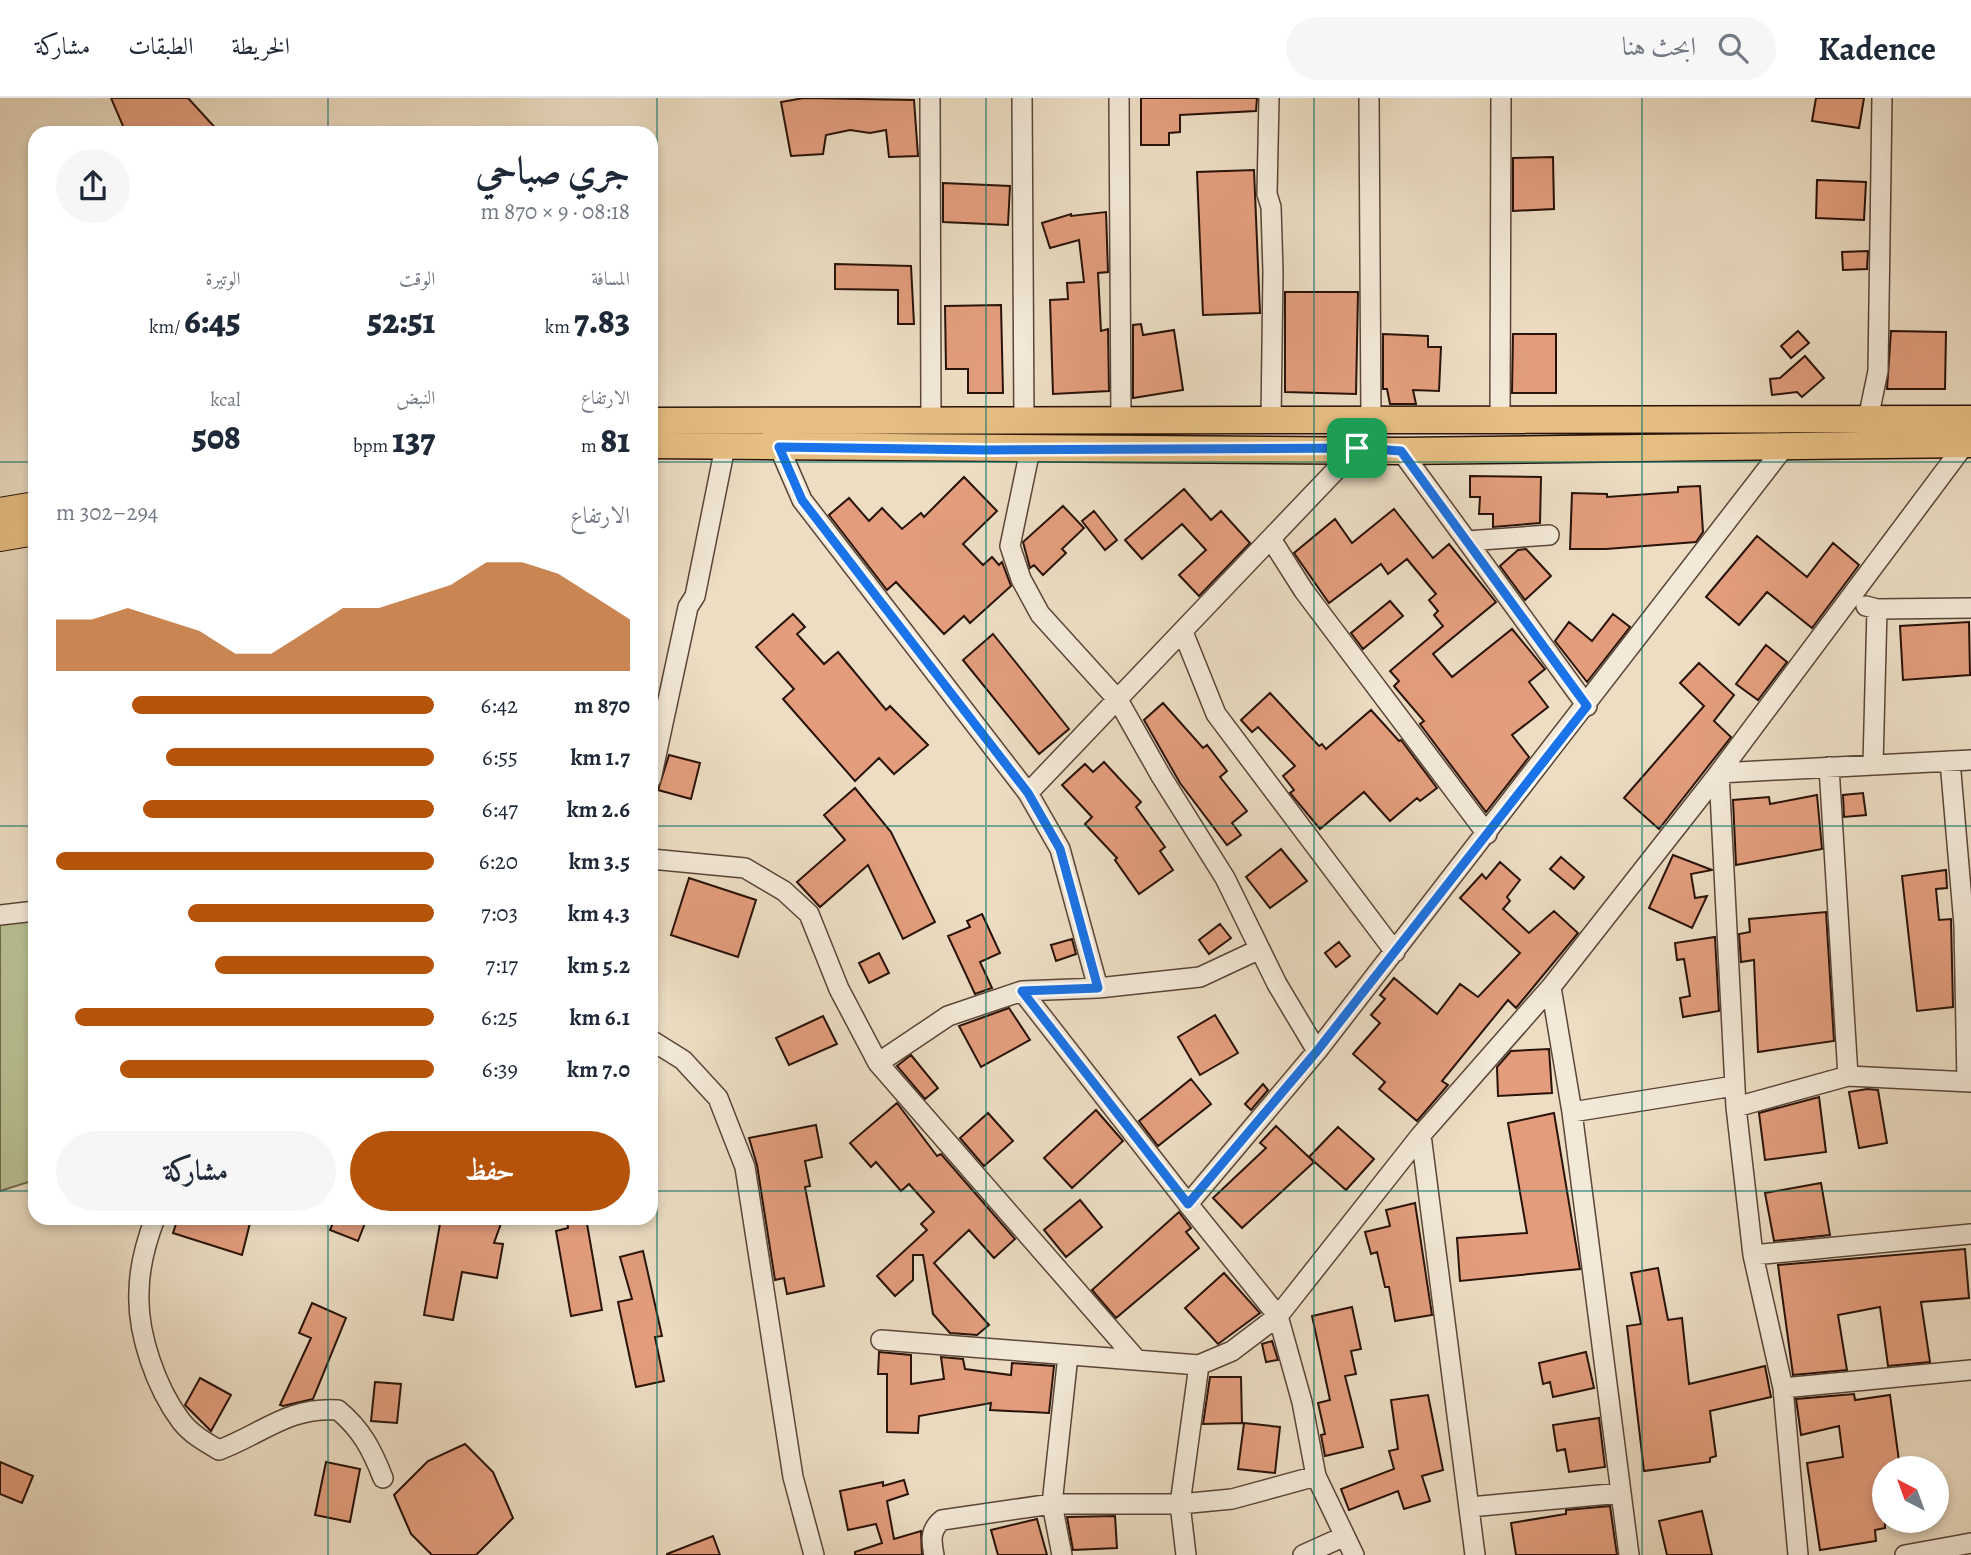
<!DOCTYPE html>
<html lang="ar">
<meta charset="utf-8">
<style>
:root{--surface:#fff;--page:#f6f6f7;--text:#1f2937;--muted:#747a83;--line:#e0e1e3;--accent:#b45309}
body{margin:0;font-family:Alegreya,Amiri,serif;background:var(--page);color:var(--text);direction:rtl;height:100vh;display:flex;flex-direction:column;font-size:26px;white-space:nowrap}
*{box-sizing:border-box;margin:0}
p{font-size:23px;color:var(--muted)}
.icon{flex:none;width:38px;height:38px;fill:none;stroke:currentColor;stroke-width:2;stroke-linecap:round;stroke-linejoin:round}
.map{position:relative;flex:1;overflow:hidden;direction:ltr}
.sheet{position:absolute;left:28px;top:28px;width:630px;height:1099px;display:flex;flex-direction:column;background:var(--surface);border-radius:21px;box-shadow:0 4px 10px #0003;direction:rtl}
.sheet>*{flex:none}
.needle{width:46px;rotate:319deg}
.tools{position:absolute;left:1872px;top:1358px;display:grid;gap:14px}
.tools a{display:grid;place-items:center;width:77px;height:77px;border-radius:50%;background:var(--surface);box-shadow:0 4px 10px #0003;font-size:35px}
.pin{position:absolute;display:grid;place-items:center;width:60px;height:60px;color:#fff;margin:-30px;border-radius:14px;box-shadow:0 4px 10px #0006}
.round{display:grid;place-items:center;flex:none;width:74px;height:74px;border-radius:37px;background:var(--page)}
.head{display:flex;align-items:center;justify-content:space-between;height:119px;padding:0 28px}
h1{font-size:38px;font-weight:800;line-height:52px}
.metrics{display:grid;grid-template-columns:repeat(3,1fr);gap:10px;height:119px;padding:7px 28px}
.metrics div{display:grid;align-content:center}
.metrics b{font-size:35px;font-weight:800}
.metrics small{font-size:19px;font-weight:400}
.metrics p{font-size:19px}
.chart{height:196px;padding:14px 28px}
.chart p{display:flex;justify-content:space-between}
.chart svg{width:100%;height:126px;margin-top:7px;fill:var(--accent);opacity:.7}
.action{display:flex;gap:14px;margin-top:auto;padding:14px 28px}
.action a{flex:1;height:80px;border-radius:42px;background:var(--accent);color:#fff;font-size:28px;font-weight:800;line-height:80px;text-align:center}
.action a+a{background:var(--page);color:var(--text)}
ul{padding:0 28px;list-style:none;font-size:23px}
li{display:grid;grid-template-columns:112px 84px 1fr;align-items:center;height:52px}
li i{height:18px;border-radius:9px;background:var(--accent)}
header{display:flex;align-items:center;gap:42px;box-sizing:border-box;height:98px;padding:0 35px;background:var(--surface);border-bottom:2px solid var(--line)}
header strong{font-size:33px}
nav{display:flex;gap:38px;margin-inline-start:auto;font-size:24px}
.search{width:490px;height:63px;background:var(--page);display:flex;align-items:center;gap:18px;box-sizing:border-box;padding:0 24px;border-radius:38px;color:var(--muted);font-size:26px}
.map>svg:first-child{display:block}
</style>
<header>
<strong>Kadence</strong>
<div class="search"><svg class="icon" aria-label="search" viewBox="0 0 24 24"><circle cx="10" cy="10" r="6"/><path d="M15 15l6 6"/></svg>ابحث هنا</div>
<nav><a>الخريطة</a><a>الطبقات</a><a>مشاركة</a></nav>
</header>
<div class="map">
<svg width="1971" height="1457" viewBox="0 0 1971 1457">
<rect width="100%" height="100%" fill="#ecddc3"/>
<filter id="stains"><feTurbulence type="fractalNoise" baseFrequency=".00286" numOctaves="4"/><feColorMatrix values="0 0 0 0 .2 0 0 0 0 .09 0 0 0 0 .02 0 0 0 .5 -.17"/></filter>
<radialGradient id="worn" r=".72"><stop offset=".6" stop-color="#630" stop-opacity="0"/><stop offset="1" stop-color="#630" stop-opacity=".3"/></radialGradient>
<path fill="#b9c093" stroke="#71694e" stroke-width="2" d="M0,823L35,824V1082L0,1093Z"/>
<path fill="#e39d7d" stroke="#291208" stroke-width="2" d="M111,0H188L220,35H126Z
M804,0L914,2L918,58L889,59L886,32L870,35L850,32L826,37L823,56L791,58L781,4Z
M1141,0H1257L1256,13L1180,17V34L1169,35V47H1141Z
M1816,0H1864L1859,30L1812,23Z
M1553,59L1554,111L1513,113V60Z
M1254,72L1260,215L1203,217L1197,74Z
M1817,82L1866,84L1864,122L1816,120Z
M943,85L1010,88L1008,127L943,124Z
M1106,114L1108,174L1098,175L1101,233L1108,231L1109,293L1053,296L1050,202L1068,201L1067,185L1084,184L1079,142L1050,150L1042,125L1071,116V118Z
M1868,153L1867,171L1843,172L1842,154Z
M835,166L911,168L914,226H898V192L835,191Z
M1285,194H1358L1356,296L1285,294Z
M1001,207L1003,295H968V271H946L945,208Z
M1141,226L1143,237L1174,232L1183,292L1133,300V227Z
M1798,233L1809,245L1791,260L1781,248Z
M1891,233L1946,234L1945,291H1887Z
M1383,236L1428,238V249H1441L1439,293L1413,292L1416,306H1390L1387,291H1383Z
M1513,236H1556V295H1512Z
M1805,258L1824,280L1802,299L1797,294L1772,297L1770,281L1780,280Z
M1470,378L1541,379L1540,425L1493,429V416H1479L1480,399H1470Z
M964,379L997,413L963,446L983,467L992,459L999,467L1002,464L1011,488L970,525L964,518L944,536L896,484L887,492L829,417L849,400L869,423L882,410L902,431L921,415L924,419Z
M1700,388L1703,434L1696,444L1606,451H1570L1572,395L1607,396V399L1678,394V389Z
M1184,391L1211,422L1221,413L1250,445L1199,498L1179,477L1206,452L1182,426L1142,461L1125,442Z
M1063,408L1084,430L1062,451L1066,455L1043,477L1034,467L1030,470L1023,444Z
M1394,411L1433,460L1449,446L1496,504L1433,556L1452,579L1512,531L1545,571L1529,584L1548,609L1512,637L1529,659L1486,714L1420,626L1424,623L1394,588L1399,583L1390,573L1443,528L1434,517L1438,513L1429,502L1436,496L1407,461L1388,476L1381,466L1329,505L1294,455L1335,421L1352,445Z
M1094,413L1117,442L1105,452L1082,423Z
M1757,438L1807,479L1833,445L1859,467L1812,530L1767,494L1739,527L1706,499Z
M1526,451L1551,478L1525,502L1500,468L1518,452Z
M1390,503L1403,518L1363,551L1351,535Z
M793,516L805,529L797,536L824,566L838,554L886,612L890,608L928,647L894,676L879,660L855,683L783,601L794,591L756,549Z
M1613,516L1630,529L1587,584L1555,543L1569,524L1592,543Z
M1969,524L1970,577L1903,582L1900,528Z
M993,536L1069,631L1039,656L963,562Z
M1766,547L1787,564L1758,602L1736,586Z
M1699,565L1734,597L1714,623L1731,639L1659,731L1624,700L1704,608L1680,585Z
M1270,595L1319,648L1322,646L1326,651L1371,612L1399,643L1401,642L1437,690L1420,703L1417,700L1390,723L1364,694L1320,731L1290,695L1294,692L1283,678L1295,668L1258,629L1252,634L1241,622Z
M1163,605L1203,650L1207,647L1227,673L1220,679L1247,713L1232,725L1241,737L1227,747L1180,685L1144,622Z
M669,657L700,665L691,701L658,692Z
M1104,664L1141,704L1136,709L1165,749L1160,753L1173,772L1139,796L1115,762L1117,760L1085,726L1092,719L1062,687L1085,666L1093,674Z
M855,690L891,734L935,824L903,841L868,767L820,809L797,784L845,742L824,717Z
M1863,695L1866,717L1844,719L1843,697Z
M1817,697L1822,751L1736,767L1733,702L1769,699L1770,706Z
M1281,751L1307,783L1270,810L1246,779Z
M1673,757L1712,772L1691,776L1695,800L1707,798L1692,830L1649,810Z
M1561,759L1584,779L1574,791L1550,771Z
M1500,764L1520,782L1507,799L1510,803L1503,811L1529,835L1554,813L1578,835L1516,910L1508,902L1442,983L1448,987L1417,1023L1379,991L1385,984L1353,956L1380,925L1371,917L1385,901L1380,897L1394,880L1437,916L1460,886L1478,899L1520,855L1460,800L1482,776L1486,781Z
M1946,772L1947,790L1936,791L1939,822L1951,821L1953,909L1917,913L1902,778Z
M689,780L756,802L738,859L671,837Z
M1826,814L1834,943L1758,954L1754,862L1741,864L1739,836L1750,834L1749,821Z
M982,816L1000,855L980,864L992,890L975,896L948,838L970,829L967,823Z
M1220,826L1231,840L1209,856L1199,842Z
M1715,839L1719,913L1683,919L1680,900L1690,898L1684,861L1677,862L1675,845Z
M1072,841L1076,856L1056,863L1051,847Z
M1339,844L1350,858L1336,869L1325,855Z
M879,855L889,875L869,885L859,865Z
M1009,910L1030,942L981,969L959,928Z
M1215,917L1238,955L1200,977L1178,939Z
M823,918L837,946L789,967L776,940Z
M1549,951L1552,995L1498,998L1497,969L1511,953Z
M911,957L938,990L925,1001L897,968Z
M1191,981L1211,1006L1158,1048L1139,1023Z
M1263,986L1268,992L1251,1012L1245,1006Z
M1867,991L1878,992L1887,1045L1859,1050L1849,994Z
M1819,999L1826,1054L1765,1062L1759,1015Z
M897,1005L937,1058L941,1056L1015,1141L994,1160L969,1132L934,1165L989,1227L977,1237L950,1235L933,1216L923,1157H913V1182L895,1198L877,1178L927,1132L921,1126L934,1114L909,1086L901,1093L876,1064L871,1069L850,1045Z
M1096,1012L1123,1043L1072,1090L1044,1060Z
M988,1015L1013,1043L984,1068L960,1040Z
M1554,1015L1580,1171L1460,1183L1457,1140L1527,1135L1508,1025Z
M816,1027L822,1059L805,1063L810,1088L805,1089L824,1188L787,1196L784,1180L775,1182L757,1067L749,1040Z
M1276,1028L1314,1064L1242,1130L1213,1100L1266,1050L1260,1045Z
M1338,1029L1374,1061L1346,1092L1309,1059Z
M1821,1085L1830,1137L1774,1143L1765,1095Z
M1080,1102L1102,1129L1066,1159L1044,1132Z
M1415,1105L1432,1217L1395,1223L1389,1189H1385L1377,1154L1371,1156L1365,1134L1390,1128L1386,1112Z
M1179,1114L1191,1130L1186,1134L1199,1150L1116,1220L1092,1192Z
M178,1120H231L250,1125L242,1157L173,1135Z
M335,1120H367L358,1143L330,1132Z
M441,1120H503L494,1145L503,1146L497,1180L462,1174L453,1222L424,1217Z
M567,1120H586L602,1212L571,1218L556,1133L568,1130Z
M1965,1151L1969,1200L1921,1204L1930,1264L1888,1268L1880,1209L1838,1217L1847,1272L1793,1277L1778,1167Z
M643,1153L662,1238L655,1239L664,1283L636,1289L618,1204L632,1201L620,1159Z
M1658,1170L1668,1222L1682,1220L1689,1286L1765,1268L1771,1299L1710,1313L1716,1358L1710,1360V1364L1644,1373L1627,1228L1641,1226L1631,1175Z
M1224,1175L1260,1215L1218,1246L1185,1210Z
M312,1205L346,1220L313,1301L283,1308L280,1307L311,1240L299,1235Z
M1352,1209L1361,1251L1351,1253L1356,1276L1345,1278L1363,1349L1325,1358L1321,1337L1325,1336L1318,1305L1330,1302L1312,1218Z
M1272,1243L1278,1262L1266,1264L1262,1246Z
M879,1254L911,1257V1286L944,1281L941,1259L963,1261L965,1271L1011,1277L1012,1265L1054,1268L1049,1315L990,1312L991,1305L919,1318L918,1335L887,1334V1276H878Z
M1586,1254L1594,1290L1553,1299L1550,1284L1543,1286L1539,1265Z
M1210,1279H1241L1242,1325L1203,1326Z
M200,1280L231,1297L211,1333L185,1307Z
M375,1284L401,1286L397,1325L371,1323Z
M1854,1296L1855,1302L1890,1297L1900,1370H1885V1430L1875,1432L1876,1443L1820,1452L1807,1365L1843,1359L1839,1328L1801,1337L1796,1301Z
M1428,1297L1443,1372L1422,1378L1430,1403L1404,1411L1398,1393L1349,1412L1341,1391L1394,1371L1389,1353L1398,1351L1391,1302Z
M1599,1320L1605,1369L1569,1374L1565,1351L1557,1353L1553,1327Z
M1244,1325L1280,1329L1275,1375L1238,1371Z
M465,1346L493,1374L513,1420L476,1457H432L411,1436L394,1397L428,1363Z
M0,1364L33,1378L22,1405L0,1396Z
M326,1364L360,1371L350,1424L315,1417Z
M904,1382L908,1396L887,1403L894,1441L921,1433L922,1457H855V1454L882,1445L876,1426L848,1432L840,1393L883,1384V1388Z
M1610,1408L1617,1457H1516L1511,1425L1566,1416V1412Z
M1702,1413L1712,1457H1667L1659,1423Z
M1115,1418L1117,1450L1073,1452L1067,1419Z
M1037,1421L1047,1457H998L991,1432Z
M713,1438L720,1457H667V1456Z"/>
<g fill="none" stroke-linecap="round" stroke-linejoin="round">
<g stroke="#5a4537" stroke-width="22">
<path id="minor" d="M930,0L931,322
M1022,0L1024,322
M1119,0L1121,322
M1269,0L1267,96L1271,109L1273,174L1271,322
M1868,321L1878,273L1882,0
M1500,323L1501,0
M779,349L802,402L1028,695L1357,350L1371,322L1369,0
M1030,352L1010,448L1021,481L1040,516L1118,602L1161,678L1225,780L1277,886L1317,953
M1401,353L1467,443L1549,437
M1271,441L1304,493L1487,736
M1467,443L1587,608
M1866,508L1877,511L1971,510
M1183,534L1216,616L1395,854
M1950,663L1964,827L1971,826
M1873,667L1877,511
M1829,669L1848,978
M651,681L688,509L695,498L725,349
M1028,695L1060,751L1098,890
M651,761L745,770L784,793L809,816L839,891L878,965L1137,1262
M0,817L35,813
M1964,827L1967,984
M1551,889L1572,1014L1629,1457
M1022,893L1188,1106
M651,942L683,962L718,1000L745,1069L793,1379L814,1457
M878,965L948,918L1022,893L1098,890L1200,879L1260,851
M1736,1009L1848,978L1971,984
M1572,1014L1734,988
M1421,1037L1475,1457
M155,1120C146,1144 139,1169 139,1194C137,1235 156,1290 181,1323C191,1336 205,1344 219,1352C264,1335 287,1309 338,1312C362,1332 372,1352 383,1380
M1753,1157L1971,1136
M881,1242L1199,1267L1232,1253L1278,1218L1421,1037L1551,889L1719,675L1965,346
M1783,1290L1971,1272
M1470,1409L1621,1395
M934,1457C931,1442 930,1432 942,1422L1052,1406H1180L1232,1401L1316,1378
M1062,1457L1052,1406L1068,1257
M1186,1457L1180,1406L1199,1267
M1303,1457L1345,1438
M1354,1457L1316,1378L1302,1304L1278,1218L1188,1106L1317,953L1785,348
M1798,1457L1783,1290L1753,1157L1736,1009L1719,675L1971,662
M1905,1457L1971,1445"/>
</g>
<g stroke="#291208" stroke-width="29">
<path id="major" d="M651,323L1971,321
M651,347L1401,353L1971,346"/>
</g>
<g stroke="#291208" stroke-width="32">
<path id="highway" d="M0,415L35,409
M0,438L35,432"/>
</g>
<use href="#minor" stroke="#f3e9d8" stroke-width="19"/>
<use href="#major" stroke="#e6be82" stroke-width="26"/>
<use href="#highway" stroke="#e6be82" stroke-width="30"/>
</g>
<g fill="none" stroke-linecap="round" stroke-linejoin="round">
<g stroke="#fff" stroke-width="14">
<path id="route" d="M779,349L986,352L1357,350L1401,353L1587,608L1317,953L1188,1106L1022,893L1098,890L1060,751L1028,695L802,402Z"/>
</g>
<use href="#route" stroke="#1a73e8" stroke-width="9"/>
</g>
<path fill="none" stroke="#0f766e" stroke-width="2" stroke-opacity="0.55" d="M328,0V35M657,0V1457M986,0V1457M1314,0V1457M1642,0V1457M0,364H35M651,364H1971M0,728H35M651,728H1971M0,1093H35M651,1093H1971M328,1120V1457"/>
<rect width="100%" height="100%" filter="url(#stains)"/>
<rect width="100%" height="100%" fill="url(#worn)"/>
</svg>
<div class="tools">
<a><svg class="needle" viewBox="-14 -14 28 28"><path d="M0-13l5 13h-10z" fill="#e53935"/><path d="M0 13l5-13h-10z" fill="#747a83"/></svg></a>
</div>
<div class="pin" style="left:1357px;top:350px;background:#1e9e55"><svg class="icon" aria-label="arrive" viewBox="0 0 24 24"><path d="M6 21V4h12l-3 4 3 4H6"/></svg></div>
<section class="sheet">
<div class="head"><div><h1>جري صباحي</h1><p>08:18 · 9 × 870 m</p></div><a class="round"><svg class="icon" aria-label="share" viewBox="0 0 24 24"><path d="M12 15V3M7 8l5-5 5 5M5 13v7h14v-7"/></svg></a></div>
<div class="metrics">
<div><p>المسافة</p><b>7.83<small> km</small></b></div>
<div><p>الوقت</p><b>52:51</b></div>
<div><p>الوتيرة</p><b>6:45<small> /km</small></b></div>
</div>
<div class="metrics">
<div><p>الارتفاع</p><b>81<small> m</small></b></div>
<div><p>النبض</p><b>137<small> bpm</small></b></div>
<div><p>kcal</p><b>508</b></div>
</div>
<div class="chart"><p><span>الارتفاع</span>294–302 m</p>
<svg viewBox="0 0 160 44" preserveAspectRatio="none"><path d="M0 44V26L10 26L20 22L30 26L40 30L50 38L60 38L70 30L80 22L90 22L100 18L110 14L120 6L130 6L140 10L150 18L160 26V44z"/></svg>
</div>
<ul>
<li><b>870 m</b>6:42<i style="width:80%"></i></li>
<li><b>1.7 km</b>6:55<i style="width:71%"></i></li>
<li><b>2.6 km</b>6:47<i style="width:77%"></i></li>
<li><b>3.5 km</b>6:20<i style="width:100%"></i></li>
<li><b>4.3 km</b>7:03<i style="width:65%"></i></li>
<li><b>5.2 km</b>7:17<i style="width:58%"></i></li>
<li><b>6.1 km</b>6:25<i style="width:95%"></i></li>
<li><b>7.0 km</b>6:39<i style="width:83%"></i></li>
</ul>
<div class="action"><a>حفظ</a><a>مشاركة</a></div>
</section>
</div>
